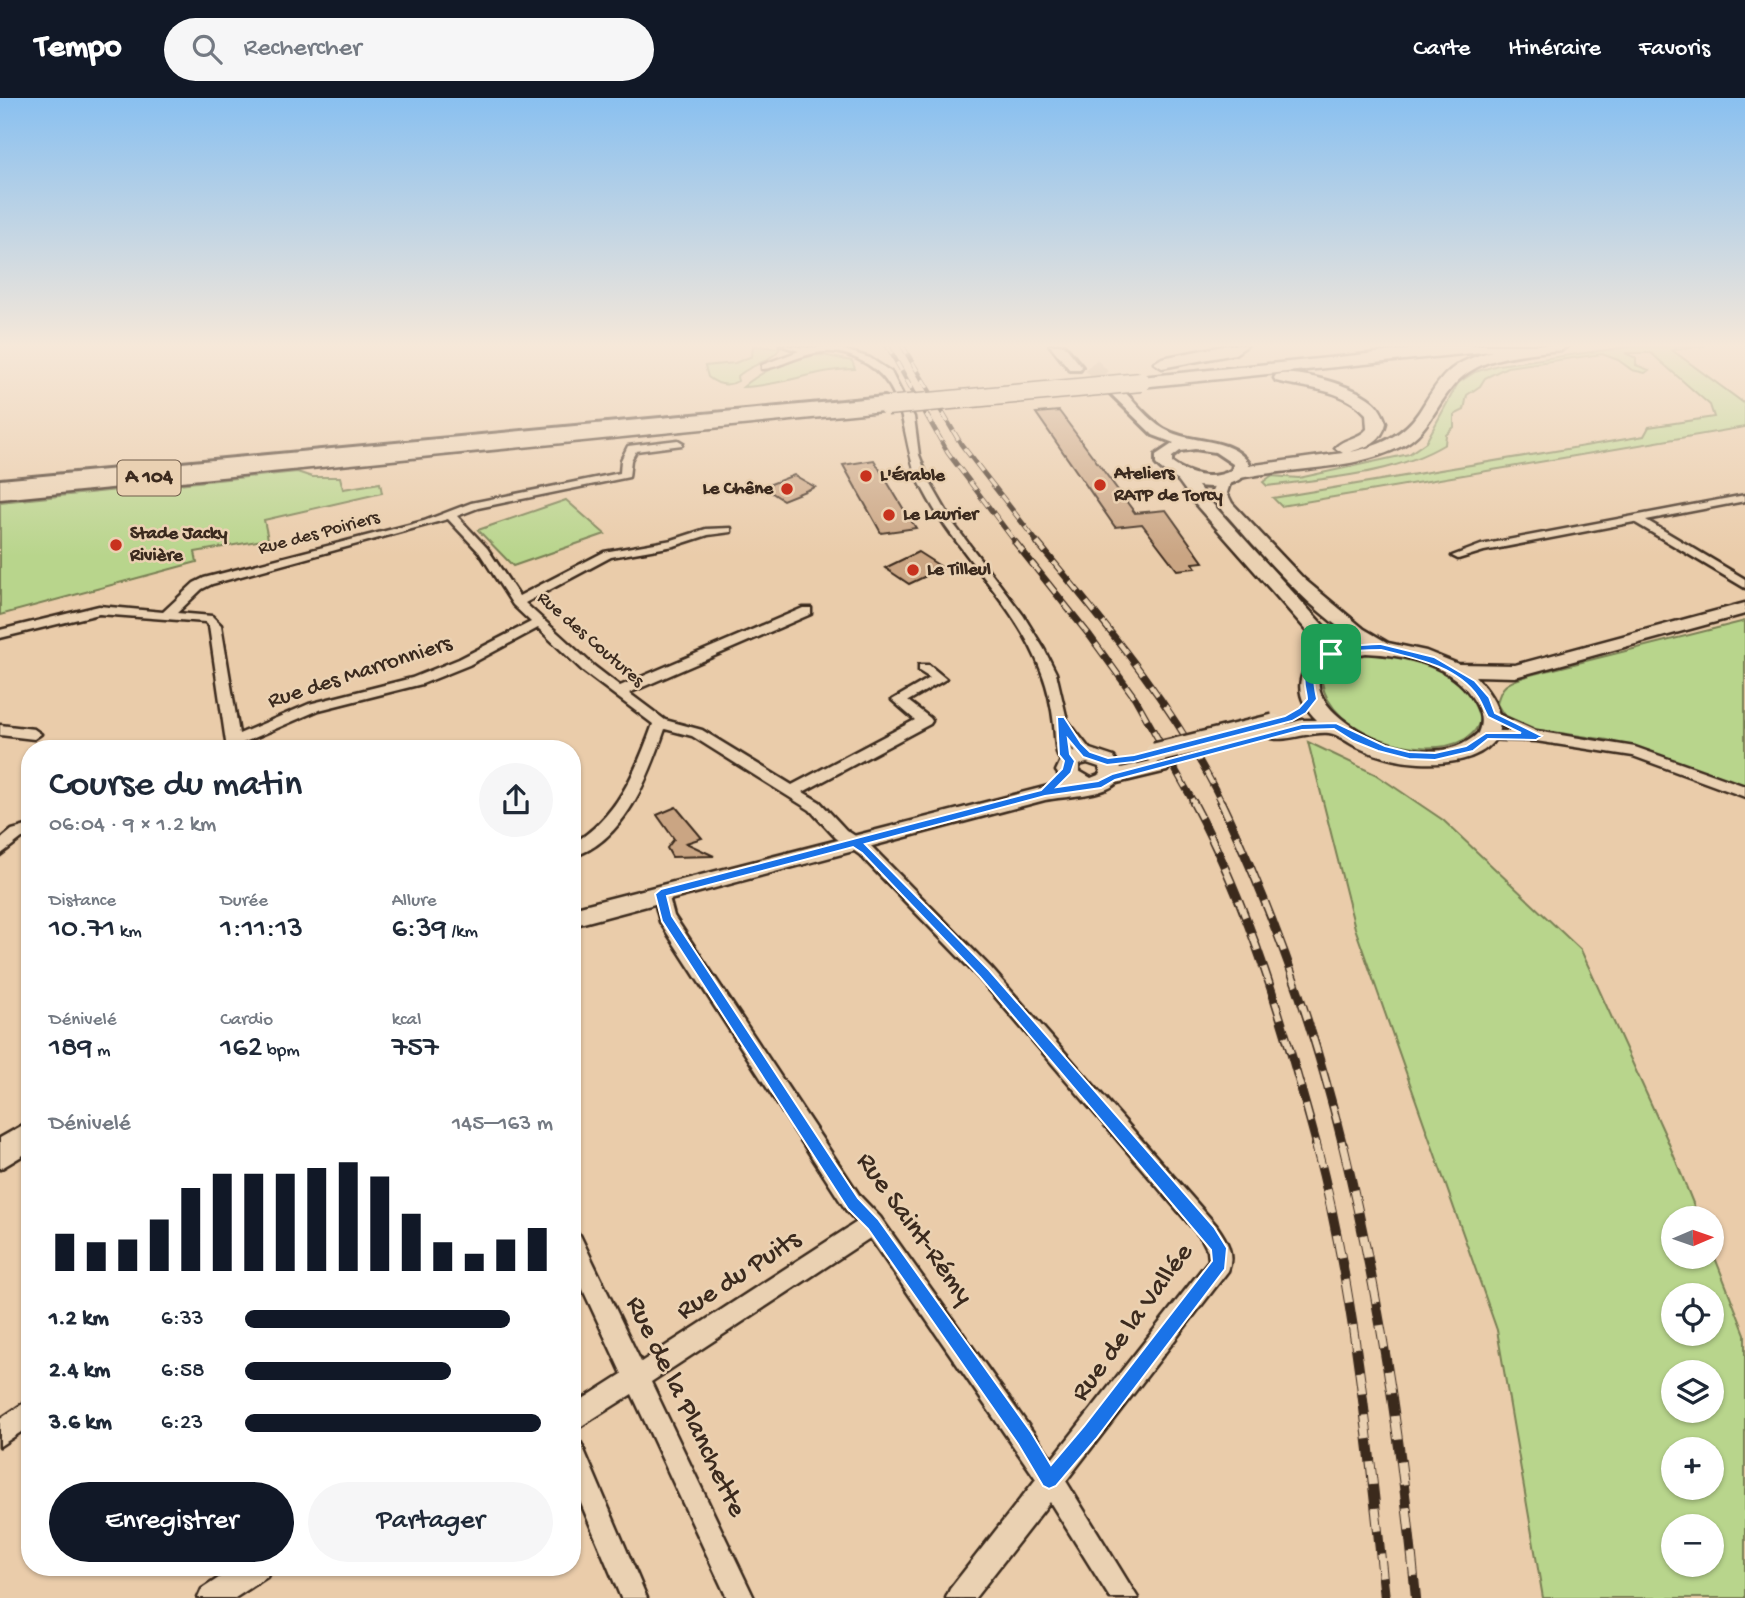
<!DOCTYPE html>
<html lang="fr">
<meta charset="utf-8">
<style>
:root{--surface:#fff;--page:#f6f6f7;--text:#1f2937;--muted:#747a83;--accent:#111827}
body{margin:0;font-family:"Gochi Hand",sans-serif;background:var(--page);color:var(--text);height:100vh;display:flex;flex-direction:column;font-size:26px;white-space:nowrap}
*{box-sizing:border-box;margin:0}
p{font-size:23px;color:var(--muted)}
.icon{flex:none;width:38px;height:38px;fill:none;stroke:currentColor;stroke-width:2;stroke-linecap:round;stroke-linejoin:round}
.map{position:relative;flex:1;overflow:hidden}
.sheet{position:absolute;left:21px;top:642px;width:560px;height:836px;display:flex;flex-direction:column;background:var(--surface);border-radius:28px;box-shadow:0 2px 5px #0004}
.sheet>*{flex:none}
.needle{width:46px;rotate:88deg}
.controls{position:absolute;left:1661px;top:1108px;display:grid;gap:14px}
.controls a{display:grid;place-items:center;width:63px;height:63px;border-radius:50%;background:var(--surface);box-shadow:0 2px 5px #0004;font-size:35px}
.pin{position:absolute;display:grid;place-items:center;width:60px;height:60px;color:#fff;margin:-30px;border-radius:14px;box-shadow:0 4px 10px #0006}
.round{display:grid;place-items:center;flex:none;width:74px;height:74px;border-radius:37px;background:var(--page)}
.head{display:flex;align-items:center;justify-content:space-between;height:119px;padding:0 28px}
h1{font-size:38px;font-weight:600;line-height:52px}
.stats{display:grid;grid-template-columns:repeat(3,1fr);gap:10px;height:119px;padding:7px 28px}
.stats div{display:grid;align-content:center}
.stats b{font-size:30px;font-weight:600}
.stats small{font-size:19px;font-weight:400}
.stats p{font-size:19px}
.chart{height:196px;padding:14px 28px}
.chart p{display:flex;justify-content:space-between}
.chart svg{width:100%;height:126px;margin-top:7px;stroke:var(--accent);stroke-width:6}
.button{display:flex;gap:14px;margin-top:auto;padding:14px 28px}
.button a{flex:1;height:80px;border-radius:42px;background:var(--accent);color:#fff;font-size:28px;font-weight:600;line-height:80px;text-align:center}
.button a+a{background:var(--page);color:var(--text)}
ul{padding:0 28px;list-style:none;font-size:23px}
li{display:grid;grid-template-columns:112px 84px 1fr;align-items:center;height:52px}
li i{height:18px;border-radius:9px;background:var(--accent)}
header{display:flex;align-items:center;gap:42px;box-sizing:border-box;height:98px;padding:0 35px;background:var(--accent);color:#fff}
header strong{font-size:33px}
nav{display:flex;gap:38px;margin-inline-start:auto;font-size:24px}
.search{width:490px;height:63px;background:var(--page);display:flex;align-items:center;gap:18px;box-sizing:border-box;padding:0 24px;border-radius:38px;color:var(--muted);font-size:26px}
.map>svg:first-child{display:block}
</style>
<header>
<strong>Tempo</strong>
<div class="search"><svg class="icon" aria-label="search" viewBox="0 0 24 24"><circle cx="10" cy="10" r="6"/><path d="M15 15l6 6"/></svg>Rechercher</div>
<nav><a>Carte</a><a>Itinéraire</a><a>Favoris</a></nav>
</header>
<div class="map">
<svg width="1745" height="1500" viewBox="0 0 1745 1500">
<rect width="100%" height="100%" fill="#eaccaa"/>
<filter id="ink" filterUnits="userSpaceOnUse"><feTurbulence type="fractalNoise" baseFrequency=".0143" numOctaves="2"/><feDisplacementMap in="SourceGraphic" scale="14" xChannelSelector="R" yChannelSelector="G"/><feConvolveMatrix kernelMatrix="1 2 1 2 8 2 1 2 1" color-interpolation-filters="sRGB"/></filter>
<g filter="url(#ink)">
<path fill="#b8d58c" stroke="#7a8055" stroke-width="2" fill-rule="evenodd" d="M753,248L780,250C771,265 749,266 737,279L738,283C728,289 718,287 708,279L705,268L735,265L752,258Z
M1635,248H1705L1672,252L1745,306V329L1281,408L1273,400L1644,338L1649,329L1714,319L1710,307L1651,255H1625L1636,260V267L1649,272L1645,275L1632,272L1618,262L1602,256L1507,269L1485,280L1480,288L1467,297L1464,312L1454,317V329L1446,337L1445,346C1394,377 1326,380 1267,388L1263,384L1271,378L1299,380L1409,356L1426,344L1458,285L1475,274L1498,267Z
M823,257L852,263L855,271C816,271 782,288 743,289C764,271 796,257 823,257Z
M297,374L312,379H340L343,391L380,385L382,395L264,422L268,441L195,454L197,464L0,517V404Z
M566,402L605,436L513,468L478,432Z
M1745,523V688L1608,642L1527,630L1505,619L1497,606C1501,584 1511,584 1530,577Z
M1369,554C1384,556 1402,556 1417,561C1440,568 1477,587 1480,614C1481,626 1475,635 1465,641C1423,665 1329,636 1322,584C1329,561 1348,559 1369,554Z
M1308,644L1375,676L1443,722L1581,852L1667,1041L1699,1120H1673V1158H1712V1152L1745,1236V1500H1543L1497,1232L1355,830ZM1673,1197H1712V1236H1673ZM1673,1274H1712V1312H1673ZM1712,1351V1390H1673V1351ZM1712,1428V1466H1673V1428Z"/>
<path fill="#caa583" stroke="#3b2a1e" stroke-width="2" d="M1059,313L1135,415L1166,412L1203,464L1193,465L1196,470L1177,472L1142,426L1115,429L1036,315Z
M874,362L903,410L916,430L881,435L875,424L843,367Z
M794,377L815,389L783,402L763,389Z
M918,454L943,470L909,486L885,470Z
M676,709L702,740L686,745L714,758L672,759L667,750L674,741L657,717Z"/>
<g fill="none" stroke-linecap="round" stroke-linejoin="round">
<path stroke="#c7ac8e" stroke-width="16" stroke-dasharray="16 8" stroke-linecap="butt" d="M1091,267L1115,292"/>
<g stroke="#3b2a1e" stroke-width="5">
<path id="street" d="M780,247L808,250L837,247L835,249L870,260L891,274L914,319L919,357L929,383L955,428L1023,517L1044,551L1056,575L1067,622L1092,654L1094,657L1092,660H1082L1071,649L1077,663L1070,668C1064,666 1061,664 1058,658C1055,649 1055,636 1054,627C1052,609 1048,591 1042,575C1016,503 951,452 919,383C901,344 909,291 867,266C837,248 818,252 787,264C779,267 770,271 762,271V267L799,253Z
M678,342L683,345L682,347L636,353L631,362L629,379L478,410L457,418L487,450L519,498L604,454L672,442L706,431L731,430V434L708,437L674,448L611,459L525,505L594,568L620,588L803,510H811V516L629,595L665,622L702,632L792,687L915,622L892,602L930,580L919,573V567H929L946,581L908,603L930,620L932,623L930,626L803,694L820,704L846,732L872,749L991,870L1216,1127C1226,1141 1235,1155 1228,1173L1066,1383L1138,1500H1110L1050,1404L975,1500H946L950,1491L1036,1381L870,1140L651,1284L754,1500H727L632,1296L572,1334V1308L622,1276L572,1168V1134L580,1137L641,1264L857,1124L846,1112L660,824L653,796L655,792H667L674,818L860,1098L880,1119L1052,1361L1209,1162L1208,1153L1202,1141L979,880L860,757L836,740L810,712L692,638L665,631C649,678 625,743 572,759V746C617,720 636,673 653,626L584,574L538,530L469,567L422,586L319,612L240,646L241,651H227L209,528L205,524L99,516L0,540V532L99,508L163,514L194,485L204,480L424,423L471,405L620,375L621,362L628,348ZM448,421L479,454L513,507L531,524L459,561L412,580L309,606L239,636L221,527L212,518L177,515L202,491L212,486Z
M1745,397V403L1646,422L1745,481V490L1634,424L1484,453L1458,461L1452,458L1481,447Z
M1491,613L1536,633L1635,649L1745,688V699L1633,658L1536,643L1481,641L1479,638L1486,633H1514L1486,620L1484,617L1486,614Z
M0,627L34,631L41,636L34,641L0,637Z
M30,727V739L22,740L0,757V742L12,732Z
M30,1301V1328L0,1348V1321Z
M572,1342L581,1345L647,1500H621L572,1384Z
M234,1470H271L267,1479L235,1500H198L202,1491Z"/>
</g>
<g stroke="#3b2a1e" stroke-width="5">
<path id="secondary" d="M1183,373L1188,375L1208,401L1332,537L1337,549L1360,544C1319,518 1285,482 1252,446C1238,429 1222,414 1211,395L1218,379H1228L1231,382L1227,395L1232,405L1304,481L1364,531L1388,545L1426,553L1458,566L1515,567L1745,505V516L1515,579L1475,578C1531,637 1483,669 1419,665C1398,664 1376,658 1357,649C1348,645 1338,636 1329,635C1310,633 1287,644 1271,640L1268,635L1271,630L1302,622H1317C1294,600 1294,573 1321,555L1316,543L1196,407L1175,378ZM1366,555C1406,557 1454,566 1475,604C1481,615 1483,624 1478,635C1416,698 1233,575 1366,555Z
M1087,650L1114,659L1121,670L1160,661L1167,663L1171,668L1167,673L1117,685C1103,698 1065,698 1045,702L572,828V810L1064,684L1056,673L1063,658ZM1087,665L1099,669L1101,676L1091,680L1079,673V667Z
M30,1023V1053L0,1071V1040Z"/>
</g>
<g stroke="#3b2a1e" stroke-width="6">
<path id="primary" d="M1050,247H1064L1082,269L1080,272H1070Z
M1115,288L1120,289C1133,302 1148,322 1164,331C1192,347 1228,337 1249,365L1248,374C1227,399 1175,390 1156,366V357L1174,345L1153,337L1110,295L1108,292ZM1195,351L1215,354L1233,366L1232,372C1213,383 1189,378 1172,365V359L1180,353Z
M885,299L892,303L890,306L0,392V382Z"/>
</g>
<g stroke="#3b2a1e" stroke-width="5">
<path id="highway" d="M1228,247H1248L1235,256L1162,270L1154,265L1162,260Z
M1455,247H1569L1562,252C1523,256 1476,257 1450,292C1434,312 1426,336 1402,348C1353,373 1293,369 1240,380L1231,374L1233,370L1343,355L1335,350C1343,340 1359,341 1367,331L1366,316C1342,290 1307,291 1276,283L1274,280L1276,277C1298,271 1354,288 1371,302C1379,308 1383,316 1386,325C1382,344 1366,349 1350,354C1377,349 1403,338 1419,314C1428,300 1436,285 1448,274C1460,263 1476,258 1492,253L1141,289L1133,284L1141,279Z
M887,303L893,304L895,308L893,312L0,401V389Z"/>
</g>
<use href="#street" fill="#ead1b2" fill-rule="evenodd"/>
<use href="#secondary" fill="#ead1b2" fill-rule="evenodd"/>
<use href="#primary" fill="#ead1b2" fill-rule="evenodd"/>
<use href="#highway" fill="#ead1b2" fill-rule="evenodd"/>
<g stroke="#3b2a1e" stroke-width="5">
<path id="rail-far3" d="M887,247L948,355L1016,445
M902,247L961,346L1038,445"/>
</g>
<g stroke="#3b2a1e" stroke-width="7">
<path id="rail-far2" d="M1015,444L1090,538L1135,600L1194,705
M1037,444C1105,526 1175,608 1222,705"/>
</g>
<g stroke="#3b2a1e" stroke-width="9">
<path id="rail-far1" d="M1193,704C1251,812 1285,930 1317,1048
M1221,704C1274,815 1314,929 1343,1048"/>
</g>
<g stroke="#3b2a1e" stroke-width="10">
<path id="rail" d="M1316,1047C1355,1194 1369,1349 1385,1500
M1343,1047C1379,1195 1402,1348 1416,1500"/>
</g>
<use href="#rail-far3" stroke="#ead1b2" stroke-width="3.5" stroke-dasharray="10" stroke-linecap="butt"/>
<use href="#rail-far2" stroke="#ead1b2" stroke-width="4.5" stroke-dasharray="13" stroke-linecap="butt"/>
<use href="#rail-far1" stroke="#ead1b2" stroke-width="6" stroke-dasharray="18" stroke-linecap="butt"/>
<use href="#rail" stroke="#ead1b2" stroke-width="8" stroke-dasharray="23" stroke-linecap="butt"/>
<g stroke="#3b2a1e" stroke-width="24" stroke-linecap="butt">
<path id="secondary-bridge" d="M1155,655L1274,626"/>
</g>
<g stroke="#3b2a1e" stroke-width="21" stroke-linecap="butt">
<path id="highway-bridge" d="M887,308L1141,284"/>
</g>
<use href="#secondary-bridge" stroke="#ead1b2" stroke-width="19"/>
<use href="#highway-bridge" stroke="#ead1b2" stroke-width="18"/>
</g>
</g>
<linearGradient id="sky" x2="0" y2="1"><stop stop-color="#89c0f0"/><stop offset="0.54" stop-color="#f6e8d9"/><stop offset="1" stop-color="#f6e8d9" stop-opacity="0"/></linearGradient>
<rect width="1745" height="458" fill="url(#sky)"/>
<path fill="#1a73e8" stroke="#fff" stroke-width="2" fill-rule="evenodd" d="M1381,546L1434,559L1475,583L1489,599L1495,615L1542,638L1536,642L1488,641L1473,653L1435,662L1409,661L1378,653L1353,643L1334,631L1302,632L1115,682L1101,690L1045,698L865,746L989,872L1214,1129L1227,1150L1225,1171L1096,1341L1056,1388L1049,1391L1043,1388L1018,1346L868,1131L848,1111L662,823L655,796L661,791L1041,692L1062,671L1064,663L1059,657L1057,619H1064L1081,645L1090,654L1108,660L1134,657L1285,618L1299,610L1307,601C1307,595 1303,585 1305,579C1311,548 1357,547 1381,546ZM1381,552C1414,560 1457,568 1478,599C1482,605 1484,612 1488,619L1521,635H1486L1466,648L1435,655L1409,654L1385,648L1336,625L1302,626L1112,676L1098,683L1057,689L1071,675L1075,663L1070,656L1068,641L1083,659L1107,667L1134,664L1292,623L1306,615L1317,601C1316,595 1313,585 1315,578C1321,552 1360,552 1381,552ZM853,749L862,755L980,879L1211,1152L1212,1163L1084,1328L1051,1367L1031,1334L878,1121L858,1100L672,818L667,798Z"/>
<g fill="#c8321e" stroke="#ead1b2" stroke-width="2.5">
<circle cx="866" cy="378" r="7"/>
<circle cx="1100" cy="387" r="7"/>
<circle cx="787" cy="391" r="7"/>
<circle cx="889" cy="417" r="7"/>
<circle cx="116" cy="447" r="7"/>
<circle cx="913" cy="472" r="7"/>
</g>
<g text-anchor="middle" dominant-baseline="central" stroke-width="5" stroke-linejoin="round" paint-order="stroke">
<g font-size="19" font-weight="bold" fill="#3b2a1e" stroke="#ead1b2" text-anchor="start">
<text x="1114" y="376">Ateliers<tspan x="1114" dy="22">RATP de Torcy</tspan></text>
<text x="880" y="378">L'Érable</text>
<text x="773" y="391" text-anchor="end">Le Chêne</text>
<text x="903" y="417">Le Laurier</text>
<text x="130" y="436">Stade Jacky<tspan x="130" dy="22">Rivière</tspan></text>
<text x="927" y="472">Le Tilleul</text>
</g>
<g font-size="19" fill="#3b2a1e" stroke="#ead1b2">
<text transform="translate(319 436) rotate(-15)">Rue des Poiriers</text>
<text transform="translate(590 542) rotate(41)">Rue des Coutures</text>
</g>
<rect fill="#ead1b2" stroke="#705c4a" stroke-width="2" x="117.5" y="362.5" width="63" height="35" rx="5"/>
<g font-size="21" font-weight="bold" fill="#3b2a1e">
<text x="149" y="380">A 104</text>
</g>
<g font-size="23" fill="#3b2a1e" stroke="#ead1b2">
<text transform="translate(360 575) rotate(-18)">Rue des Marronniers</text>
</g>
<g font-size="28" fill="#3b2a1e" stroke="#ead1b2">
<text transform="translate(914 1131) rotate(54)">Rue Saint-Rémy</text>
<text transform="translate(739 1178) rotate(-33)">Rue du Puits</text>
<text transform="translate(1133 1225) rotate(-54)">Rue de la Vallée</text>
<text transform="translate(685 1309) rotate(64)">Rue de la Planchette</text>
</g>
</g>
</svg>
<div class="controls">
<a><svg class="needle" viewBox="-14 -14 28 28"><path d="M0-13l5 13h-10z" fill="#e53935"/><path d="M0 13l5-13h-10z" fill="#747a83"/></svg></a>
<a><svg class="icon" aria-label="locate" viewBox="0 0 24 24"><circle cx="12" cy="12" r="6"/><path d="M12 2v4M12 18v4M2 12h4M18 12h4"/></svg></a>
<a><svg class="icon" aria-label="layers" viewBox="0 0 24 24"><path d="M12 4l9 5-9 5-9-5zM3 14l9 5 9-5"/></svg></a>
<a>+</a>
<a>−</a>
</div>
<div class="pin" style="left:1331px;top:556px;background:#1e9e55"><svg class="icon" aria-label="arrive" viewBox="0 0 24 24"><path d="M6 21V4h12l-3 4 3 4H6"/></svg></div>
<section class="sheet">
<div class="head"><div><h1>Course du matin</h1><p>06:04 · 9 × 1.2 km</p></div><a class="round"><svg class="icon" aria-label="share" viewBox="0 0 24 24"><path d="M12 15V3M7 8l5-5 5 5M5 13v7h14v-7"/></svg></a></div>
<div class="stats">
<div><p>Distance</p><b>10.71<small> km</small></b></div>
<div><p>Durée</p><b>1:11:13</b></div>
<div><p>Allure</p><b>6:39<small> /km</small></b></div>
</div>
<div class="stats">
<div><p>Dénivelé</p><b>189<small> m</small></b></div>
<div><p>Cardio</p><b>162<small> bpm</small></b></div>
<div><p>kcal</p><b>757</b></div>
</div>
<div class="chart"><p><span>Dénivelé</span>145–163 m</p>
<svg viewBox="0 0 160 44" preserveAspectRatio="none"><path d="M5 44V31M15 44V34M25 44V33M35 44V26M45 44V15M55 44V10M65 44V10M75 44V10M85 44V8M95 44V6M105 44V11M115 44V24M125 44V34M135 44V38M145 44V33M155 44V29"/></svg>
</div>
<ul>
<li><b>1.2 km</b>6:33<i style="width:86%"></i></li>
<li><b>2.4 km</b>6:58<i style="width:67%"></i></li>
<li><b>3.6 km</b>6:23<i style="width:96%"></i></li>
</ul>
<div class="button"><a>Enregistrer</a><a>Partager</a></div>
</section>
</div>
